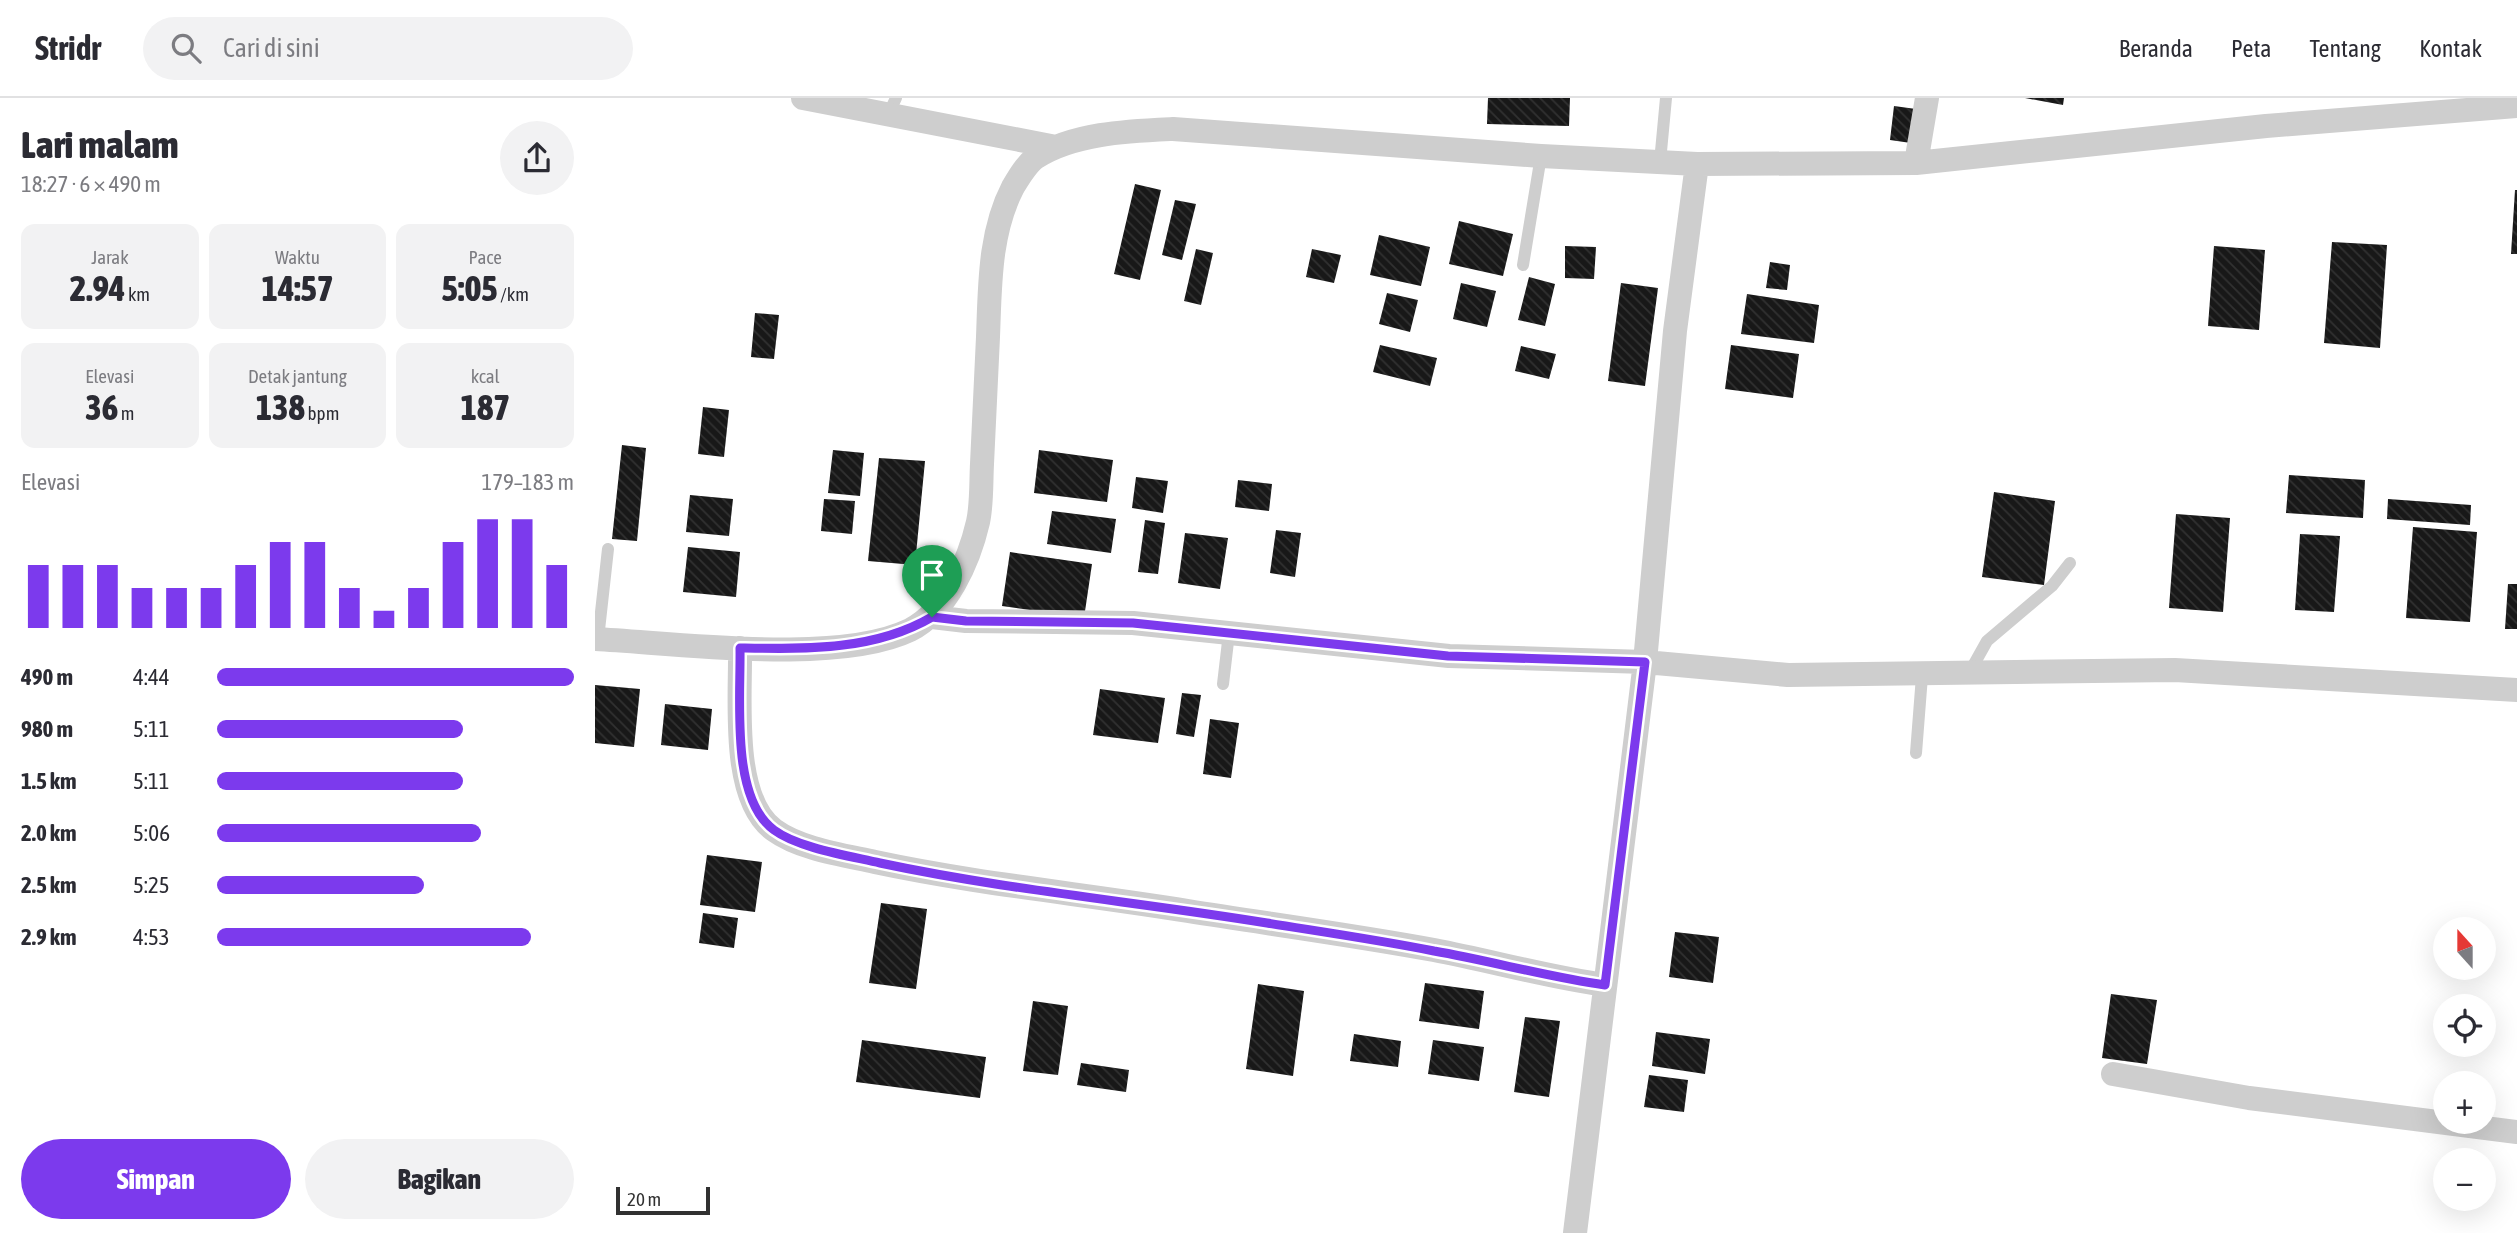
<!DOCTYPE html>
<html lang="id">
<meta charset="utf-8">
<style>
:root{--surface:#fff;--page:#f2f2f3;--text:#2b2b33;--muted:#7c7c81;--line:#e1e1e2;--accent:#7c3aed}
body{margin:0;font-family:"Asap Condensed",sans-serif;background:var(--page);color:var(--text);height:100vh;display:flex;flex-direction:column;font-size:26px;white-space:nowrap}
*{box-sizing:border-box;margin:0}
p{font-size:23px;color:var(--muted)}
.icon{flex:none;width:38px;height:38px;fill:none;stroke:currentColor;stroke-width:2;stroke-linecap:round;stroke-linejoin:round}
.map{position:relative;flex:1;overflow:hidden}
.details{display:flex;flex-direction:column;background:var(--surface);width:595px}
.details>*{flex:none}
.needle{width:46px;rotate:339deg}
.tools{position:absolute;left:1838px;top:819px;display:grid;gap:14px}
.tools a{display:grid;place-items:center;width:63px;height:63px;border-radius:50%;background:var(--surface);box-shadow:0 7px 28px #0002;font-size:35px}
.scale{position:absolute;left:21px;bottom:18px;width:94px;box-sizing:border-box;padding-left:7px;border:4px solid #313131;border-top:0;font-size:19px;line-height:24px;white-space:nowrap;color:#313131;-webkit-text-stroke:5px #fff;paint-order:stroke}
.pin{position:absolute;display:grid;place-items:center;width:60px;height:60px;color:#fff;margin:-72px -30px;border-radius:50% 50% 50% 0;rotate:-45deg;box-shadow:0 0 7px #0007}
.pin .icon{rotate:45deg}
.round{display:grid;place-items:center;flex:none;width:74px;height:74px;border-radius:37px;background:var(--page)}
.overview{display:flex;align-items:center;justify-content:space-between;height:119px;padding:0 21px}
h1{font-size:38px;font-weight:800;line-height:52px}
.figures{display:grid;grid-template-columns:repeat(3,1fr);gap:10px;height:119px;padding:7px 21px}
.figures div{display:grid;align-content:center;border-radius:14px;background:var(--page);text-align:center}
.figures b{font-size:35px;font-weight:800}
.figures small{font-size:19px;font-weight:400}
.figures p{font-size:19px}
.chart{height:196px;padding:14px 21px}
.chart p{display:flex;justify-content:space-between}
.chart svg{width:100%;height:126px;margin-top:7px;stroke:var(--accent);stroke-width:6}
.primary-button{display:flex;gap:14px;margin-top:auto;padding:14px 21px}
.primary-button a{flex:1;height:80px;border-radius:42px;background:var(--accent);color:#fff;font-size:28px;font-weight:800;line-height:80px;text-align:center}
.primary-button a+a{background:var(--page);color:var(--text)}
ul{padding:0 21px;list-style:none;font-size:23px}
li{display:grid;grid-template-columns:112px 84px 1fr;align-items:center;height:52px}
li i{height:18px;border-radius:9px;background:var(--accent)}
header{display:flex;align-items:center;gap:42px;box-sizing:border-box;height:98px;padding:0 35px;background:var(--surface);border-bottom:2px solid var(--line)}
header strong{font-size:33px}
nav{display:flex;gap:38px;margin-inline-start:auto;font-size:24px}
.search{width:490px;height:63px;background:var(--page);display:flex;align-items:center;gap:18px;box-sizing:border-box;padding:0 24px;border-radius:38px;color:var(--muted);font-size:26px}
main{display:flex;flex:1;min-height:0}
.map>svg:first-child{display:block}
</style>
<header>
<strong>Stridr</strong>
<div class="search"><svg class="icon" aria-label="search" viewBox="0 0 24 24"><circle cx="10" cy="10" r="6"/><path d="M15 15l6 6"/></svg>Cari di sini</div>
<nav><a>Beranda</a><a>Peta</a><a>Tentang</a><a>Kontak</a></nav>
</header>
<main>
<section class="details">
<div class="overview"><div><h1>Lari malam</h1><p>18:27 · 6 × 490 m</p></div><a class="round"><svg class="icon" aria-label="share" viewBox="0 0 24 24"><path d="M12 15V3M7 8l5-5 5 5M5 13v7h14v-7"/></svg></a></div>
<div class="figures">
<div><p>Jarak</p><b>2.94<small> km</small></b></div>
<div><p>Waktu</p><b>14:57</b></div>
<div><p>Pace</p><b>5:05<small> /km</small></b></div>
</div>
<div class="figures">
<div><p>Elevasi</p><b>36<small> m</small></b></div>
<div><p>Detak jantung</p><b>138<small> bpm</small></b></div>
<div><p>kcal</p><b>187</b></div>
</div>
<div class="chart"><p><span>Elevasi</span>179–183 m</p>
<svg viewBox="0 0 160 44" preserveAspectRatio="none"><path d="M5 44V22M15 44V22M25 44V22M35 44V30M45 44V30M55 44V30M65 44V22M75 44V14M85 44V14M95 44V30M105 44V38M115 44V30M125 44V14M135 44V6M145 44V6M155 44V22"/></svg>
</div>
<ul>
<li><b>490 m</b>4:44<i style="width:100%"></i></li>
<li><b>980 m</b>5:11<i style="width:69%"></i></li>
<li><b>1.5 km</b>5:11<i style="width:69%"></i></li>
<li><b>2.0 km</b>5:06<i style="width:74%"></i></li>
<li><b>2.5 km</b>5:25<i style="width:58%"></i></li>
<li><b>2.9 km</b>4:53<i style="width:88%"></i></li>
</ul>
<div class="primary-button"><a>Simpan</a><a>Bagikan</a></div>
</section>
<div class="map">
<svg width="1922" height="1135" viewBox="0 0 1922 1135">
<defs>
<pattern id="building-back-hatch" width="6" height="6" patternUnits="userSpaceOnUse" patternTransform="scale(1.75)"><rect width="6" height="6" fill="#181818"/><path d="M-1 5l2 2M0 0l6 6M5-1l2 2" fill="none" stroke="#313131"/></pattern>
</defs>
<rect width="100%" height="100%" fill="#fff"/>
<path fill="url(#building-back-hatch)" d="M893,0H975L974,28L892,26Z
M1430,0H1469L1468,7Z
M1299,8L1321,11L1316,45L1295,42Z
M540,86L566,92L545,182L519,176Z
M1920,92H1922V156H1916Z
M580,102L601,106L587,162L567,157Z
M864,123L918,136L908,178L854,166Z
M784,137L835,149L826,188L775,177Z
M1737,144L1792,147L1785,250L1729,245Z
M970,148L1001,149L999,181L970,180Z
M1619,148L1670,152L1664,232L1613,228Z
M601,151L618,155L606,207L589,203Z
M717,151L746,157L739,185L711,179Z
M1175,164L1195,167L1192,192L1171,190Z
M934,179L960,186L950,228L923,222Z
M866,185L901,193L892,229L858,221Z
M1026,185L1063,190L1050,288L1013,283Z
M792,195L823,202L815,234L784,226Z
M1152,196L1224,207L1219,245L1146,236Z
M160,215L184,217L179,261L156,259Z
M785,247L842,260L835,288L778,274Z
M1136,247L1204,256L1198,300L1130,291Z
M926,248L961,256L954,281L920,273Z
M108,309L134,312L129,359L103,356Z
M27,347L51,350L42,443L17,441Z
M238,352L269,355L265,398L233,395Z
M444,352L518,362L512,404L439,395Z
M284,360L330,363L320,467L273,463Z
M1694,377L1770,382L1768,420L1691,415Z
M541,379L573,383L568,415L537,410Z
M643,382L677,386L674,413L640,409Z
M1399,394L1460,403L1449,487L1387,479Z
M95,397L138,401L134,438L91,434Z
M229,401L260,403L257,436L226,433Z
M1793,401L1876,407L1875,427L1792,421Z
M457,413L521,421L516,455L452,446Z
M1581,416L1635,420L1628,514L1574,510Z
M550,422L570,425L563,476L543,474Z
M1818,429L1882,434L1875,524L1811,520Z
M681,432L706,435L700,479L675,475Z
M590,435L633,440L625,491L583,485Z
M1705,436L1745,438L1739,514L1700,512Z
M93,449L145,454L141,499L88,494Z
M415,454L497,466L489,520L407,508Z
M1913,486H1922V531H1910Z
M0,587L45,591L39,649L0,645Z
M505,591L570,600L563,645L498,637Z
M587,595L606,597L599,639L581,636Z
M70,606L117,611L113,652L66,647Z
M615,621L644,625L636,680L608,676Z
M112,757L167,764L160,814L105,807Z
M286,805L332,811L321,891L274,885Z
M108,815L143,820L139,850L104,845Z
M1080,834L1124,839L1118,885L1074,879Z
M830,885L889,893L884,931L824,923Z
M663,886L709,893L698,978L651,971Z
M1516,896L1562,902L1552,966L1507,960Z
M438,903L473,908L463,977L428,973Z
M930,919L965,923L954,999L919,994Z
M1061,934L1115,941L1110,976L1057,968Z
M759,936L806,943L803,969L755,963Z
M267,942L391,959L385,1000L261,984Z
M838,942L889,949L884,983L833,976Z
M486,965L534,972L531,994L482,987Z
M1054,977L1093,982L1089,1014L1049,1009Z"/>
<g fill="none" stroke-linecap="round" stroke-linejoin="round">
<path stroke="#cecece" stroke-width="12" d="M293,17L301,0
M1065,64L1071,0
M928,167L946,58
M3,541L13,451
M1373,577L1392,543L1457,488L1475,465
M628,586L634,535
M1321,655L1327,578"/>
<path stroke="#cecece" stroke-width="24" d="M208,0L461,49
M1321,65L1332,0
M337,519L371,523L538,525L854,558L1050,564L1193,577L1580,572L1922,592
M0,541C81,545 243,567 315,532C352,513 374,463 383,424C387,406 386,384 387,366C389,324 391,281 393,239C395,189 394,135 418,89C424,79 431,67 440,60C478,35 534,33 578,31L946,58L1102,66L1321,65L1671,28L1922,8
M145,550C146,599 135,700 179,732C205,751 248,757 280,764C383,786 489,796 593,813C675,826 758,837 839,852C897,863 952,879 1010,887
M1518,976L1654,1000L1922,1034
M980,1135L1050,564L1080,233L1102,66"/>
</g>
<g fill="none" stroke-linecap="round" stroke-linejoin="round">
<g stroke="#fff" stroke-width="14">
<path id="route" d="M337,519L371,523L538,525L853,558L1050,564L1010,887C952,879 897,863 839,853C784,842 728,834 672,825C543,804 412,792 285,765C255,758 203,750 179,732C135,700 146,600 145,550C210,551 279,553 337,519Z"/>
</g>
<use href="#route" stroke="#7c3aed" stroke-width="9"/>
</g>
</svg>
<div class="tools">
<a><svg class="needle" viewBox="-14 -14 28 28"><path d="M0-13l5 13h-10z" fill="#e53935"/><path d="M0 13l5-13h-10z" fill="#7c7c81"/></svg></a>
<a><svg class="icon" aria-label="locate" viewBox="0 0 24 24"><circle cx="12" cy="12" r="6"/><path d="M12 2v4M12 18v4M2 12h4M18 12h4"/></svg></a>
<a>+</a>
<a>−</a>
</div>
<div class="scale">20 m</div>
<div class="pin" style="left:337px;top:519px;background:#1e9e55"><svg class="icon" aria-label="arrive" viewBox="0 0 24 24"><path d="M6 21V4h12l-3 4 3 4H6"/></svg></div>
</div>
</main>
